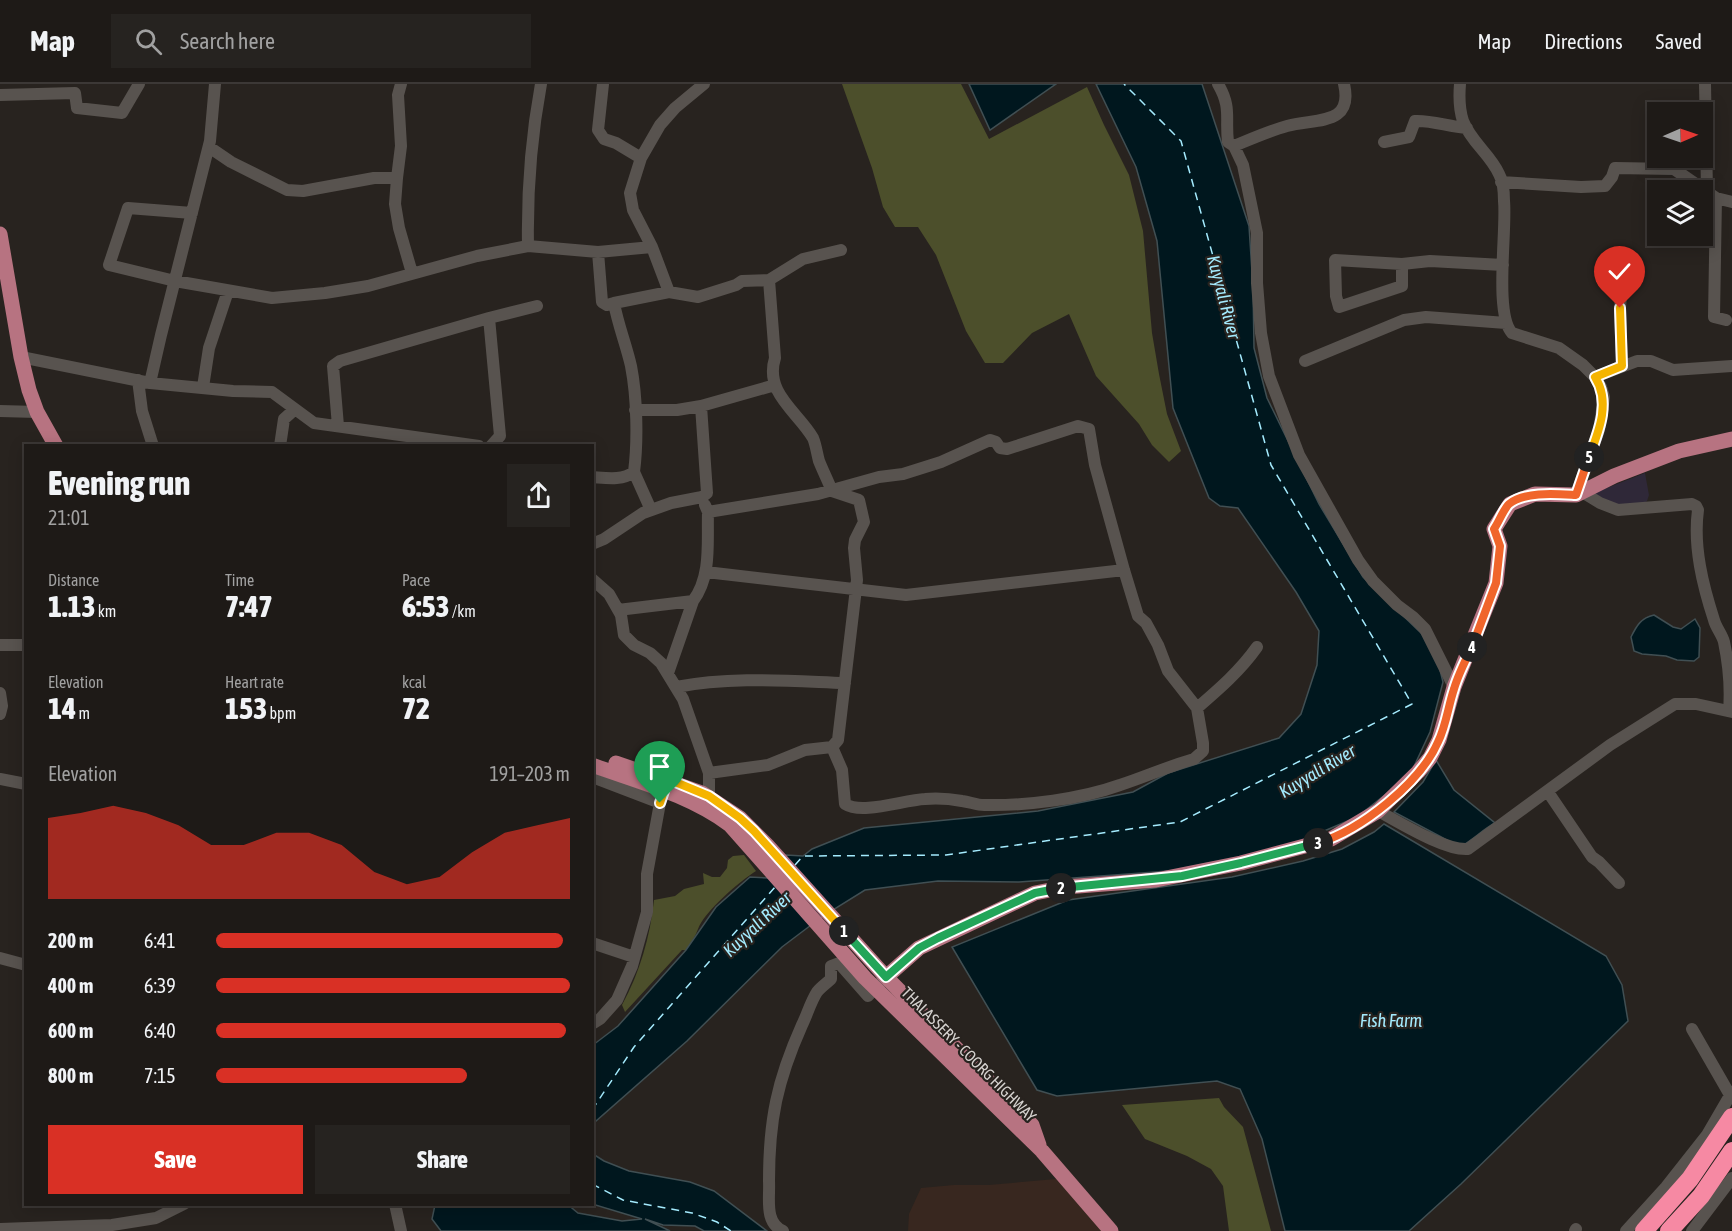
<!DOCTYPE html>
<meta charset="utf-8">
<style>
:root{--surface:#1e1a17;--page:#262320;--text:#f1f3f6;--muted:#a1a1a1;--line:#3c3836;--accent:#d93025}
body{margin:0;font-family:"Asap Condensed",sans-serif;background:var(--page);color:var(--text);height:100vh;display:flex;flex-direction:column;font-size:22px;white-space:nowrap}
*{box-sizing:border-box;margin:0}
p{font-size:20px;color:var(--muted)}
.icon{flex:none;width:33px;height:33px;fill:none;stroke:currentColor;stroke-width:2;stroke-linecap:round;stroke-linejoin:round}
.map{position:relative;flex:1;overflow:hidden}
.side{position:absolute;left:24px;top:360px;width:570px;height:762px;display:flex;flex-direction:column;background:var(--surface);border-radius:0px;box-shadow:0 3px 15px #0003,0 0 0 2px var(--line)}
.side>*{flex:none}
.needle{width:39px;rotate:88deg}
.buttons{position:absolute;left:1647px;top:18px;display:grid;gap:12px}
.buttons a{display:grid;place-items:center;width:66px;height:66px;border-radius:0px;background:var(--surface);box-shadow:0 3px 15px #0003,0 0 0 2px var(--line);font-size:30px}
.pin{position:absolute;display:grid;place-items:center;width:51px;height:51px;color:#fff;margin:-62px -26px;border-radius:50% 50% 50% 0;rotate:-45deg;box-shadow:0 0 6px #0007}
.pin .icon{rotate:45deg}
.km{position:absolute;width:30px;height:30px;margin:-15px;border-radius:50%;background:#222;color:#fff;font-size:16px;line-height:30px;text-align:center}
.round{display:grid;place-items:center;flex:none;width:63px;height:63px;border-radius:0px;background:var(--page)}
.overview{display:flex;align-items:center;justify-content:space-between;height:102px;padding:0 24px}
h1{font-size:33px;font-weight:800;line-height:45px}
.stats{display:grid;grid-template-columns:repeat(3,1fr);gap:9px;height:102px;padding:6px 24px}
.stats div{display:grid;align-content:center}
.stats b{font-size:30px;font-weight:800}
.stats small{font-size:16px;font-weight:400}
.stats p{font-size:16px}
.chart{height:168px;padding:12px 24px}
.chart p{display:flex;justify-content:space-between}
.chart svg{width:100%;height:108px;margin-top:6px;fill:var(--accent);opacity:.7}
.cta{display:flex;gap:12px;margin-top:auto;padding:12px 24px}
.cta a{flex:1;height:69px;border-radius:0px;background:var(--accent);color:#fff;font-size:24px;font-weight:800;line-height:69px;text-align:center}
.cta a+a{background:var(--page);color:var(--text)}
ul{padding:0 24px;list-style:none;font-size:20px}
li{display:grid;grid-template-columns:96px 72px 1fr;align-items:center;height:45px}
li i{height:15px;border-radius:8px;background:var(--accent)}
header{display:flex;align-items:center;gap:36px;box-sizing:border-box;height:84px;padding:0 30px;background:var(--surface);border-bottom:2px solid var(--line)}
header strong{font-size:28px}
nav{display:flex;gap:33px;margin-inline-start:auto;font-size:21px}
.search{width:420px;height:54px;background:var(--page);display:flex;align-items:center;gap:15px;box-sizing:border-box;padding:0 21px;border-radius:0px;color:var(--muted);font-size:22px}
.map>svg:first-child{display:block}
</style>
<header>
<strong>Map</strong>
<div class="search"><svg class="icon" aria-label="search" viewBox="0 0 24 24"><circle cx="10" cy="10" r="6"/><path d="M15 15l6 6"/></svg>Search here</div>
<nav><a>Map</a><a>Directions</a><a>Saved</a></nav>
</header>
<div class="map">
<svg width="1732" height="1147" viewBox="0 0 1732 1147">
<rect width="100%" height="100%" fill="#28231f"/>
<path fill="#38271f" d="M1056,1095L1104,1147H908L909,1130L921,1104L954,1101H989Z"/>
<path fill="#2f2838" d="M1645,389L1649,411L1647,417L1643,420L1616,422L1594,409Z"/>
<path fill="#4c4f2b" d="M842,0H961L989,55L1087,3L1104,41L1129,91L1143,147L1152,249L1159,290L1167,330L1181,367L1169,378L1152,361L1139,340L1096,292L1069,230L1032,249L1003,279H985L966,247L936,171L918,143H895L883,123L872,84Z
M744,771L756,787C741,796 704,828 698,845C695,853 691,859 686,866H682L625,928L622,921C640,888 650,853 654,816L675,812L684,805L704,800L703,789L712,793H720L727,784L728,776L733,772Z
M1219,1014L1224,1023L1243,1043L1271,1147H1229L1223,1102L1211,1085L1187,1072L1145,1055L1122,1021Z"/>
<path fill="#00171e" stroke="#404f53" stroke-width="1.5" d="M969,0H1056L990,46Z
M1096,0H1202L1249,142L1253,203L1254,264L1267,314L1319,420L1363,493L1422,550L1437,574L1443,598L1430,648L1410,691L1357,733L1289,762L1196,785L1019,798L938,797L865,806L823,832L782,863L687,957L595,1038L593,1047V961L618,942L686,866L716,823L750,793L769,794L786,771L803,772L812,765L864,744L1038,727L1133,708L1168,689L1279,654L1301,630L1317,581L1319,547L1296,508L1238,424L1220,422L1209,414L1173,324L1157,157L1136,83Z
M1654,531L1673,543L1681,545L1695,535L1700,544L1699,573L1694,577L1677,576L1666,572L1642,570L1634,567L1631,553C1637,541 1641,534 1654,531Z
M1436,676L1454,706L1495,739C1482,746 1473,756 1460,763L1394,728L1423,698Z
M1384,740L1606,872L1622,901L1628,937L1461,1100L1409,1147H1285L1262,1055L1240,1005L1217,997L1057,1012L1037,1006L952,863L1068,816L1232,793L1303,777L1342,765L1374,748Z
M593,1070L604,1077L629,1087L690,1098L714,1107L767,1147H704L695,1142L663,1141L645,1135L670,1147H441L432,1135L435,1121L567,1120L578,1129L622,1137L642,1135L592,1120Z"/>
<g fill="none" stroke-linecap="round" stroke-linejoin="round">
<path stroke="#a4ebfe" stroke-width="1.5" stroke-dasharray="8 6" stroke-linecap="butt" d="M795,781L803,772L946,771L1180,738L1412,620L1271,381L1181,57L1124,0
M592,1026L634,963L776,802
M592,1100L623,1116L692,1129L717,1138L731,1147"/>
<path stroke="#58534f" stroke-width="12" d="M603,0L598,46L604,55L616,59L641,74
M1218,0C1232,24 1225,34 1228,58L1234,62L1243,81L1257,149V199L1261,249L1269,292L1299,371L1358,476L1373,497L1397,521L1413,533L1425,545L1454,603
M1460,0C1459,12 1459,25 1463,37C1471,58 1490,70 1499,90C1503,97 1504,109 1504,117C1507,145 1494,230 1512,249L1559,264L1583,281L1594,292L1601,303L1604,313L1599,346L1576,411
M1705,0L1707,107
M0,11L75,9L77,24L122,29L139,0
M1384,58L1409,53L1415,37C1432,36 1449,43 1467,44
M1234,62C1251,55 1269,47 1287,42C1314,34 1354,43 1344,0
M209,63L231,78L287,106L303,107L374,94H397L401,62L398,11L401,0
M397,94L395,120L399,144L412,189
M1501,98L1581,103L1605,102L1612,93L1615,84L1674,85L1716,114L1732,118
M1716,114L1714,233L1726,236
M192,129L128,124L109,181L175,197L272,214L325,209L368,202L477,172L528,162L598,168L652,163
M528,162C527,107 531,54 541,0
M1402,180V202L1339,223L1336,212L1335,176L1402,180L1430,177L1503,181
M769,196L803,175L841,166
M669,208L652,163L633,126L630,109L641,74L660,41L675,24L704,0
M614,219L669,208L698,213L736,201L742,197L769,196L775,274C764,309 798,328 813,354C816,361 817,370 819,377C823,387 828,397 832,407L859,416L864,438L855,456L854,464L857,496L838,656L832,663L805,666L768,681L709,689
M21,273L150,299L161,251L210,57L215,0
M1305,277L1404,236L1426,233L1506,239
M1622,282L1620,224L1621,212L1629,191
M1595,293L1637,277H1651L1673,286L1732,282
M138,296L142,327L153,362
M150,299L233,307L272,308L314,339L479,362
M203,303L209,264L228,207
M635,326H677L701,322
M0,327L37,328
M338,342L333,282L340,277L489,234
M280,362L284,335L294,326
M491,362L500,352L489,234L537,222
M634,388L651,426
M592,393C606,394 622,397 634,388C638,357 637,313 631,282C626,260 618,241 614,219L607,221L602,218L598,168
M1582,408L1600,419L1618,426L1692,420L1696,422L1698,426C1693,463 1703,502 1714,536C1716,544 1722,550 1724,558C1729,582 1731,602 1729,627
M708,428L818,410L879,393L903,390L941,378L990,356L996,358L1000,364L1007,365L1078,342L1089,345L1095,381L1124,486L1138,532L1146,539L1158,561L1168,587L1197,624L1203,659V667L1194,675C1169,682 1145,693 1120,701C1081,715 1026,722 984,721C977,721 970,718 962,717C951,715 937,714 925,715C903,716 862,731 845,720L842,686L832,663
M592,460L604,455L643,429L671,419L702,413L707,409L701,322L775,301
M706,488L906,511L1124,486
M592,495L609,510L621,531L624,551L634,561L650,569L661,579L683,615L709,689V712
M618,526L693,517
M0,561H26
M668,589L693,517C712,492 707,457 708,428L705,421
M676,603C731,592 789,597 845,599
M0,609L2,622L0,630
M1197,624C1219,605 1240,587 1257,563
M592,693L660,719
M0,695L26,700
M1548,708L1592,773L1599,778L1619,799
M1378,727C1399,738 1445,767 1468,765L1610,661L1675,620H1696L1732,628
M592,859L634,873
M0,874L26,881
M592,940L600,935L617,916L632,882L647,828V790L660,719L667,698
M1692,945L1730,1011
M395,1120L401,1147
M0,1145L112,1141L156,1134L184,1120
M783,1147C764,1138 770,1115 769,1097C769,1036 777,997 802,941C807,931 811,917 817,908C821,903 827,899 831,895V882L839,879L868,912L881,898
M1575,1147L1576,1145
M1626,1147L1666,1103L1707,1051L1732,1008
M1692,1147L1732,1094"/>
<path stroke="#b77381" stroke-width="15" d="M0,150L21,273L29,306L37,328L56,362
M616,679L702,709L740,734L767,761L886,893L1032,1041L1039,1061
M592,681C639,698 690,711 730,741L865,894L1042,1067L1111,1147
M886,893L919,864L1035,809L1065,803L1156,796L1241,779L1331,755L1378,727L1418,688L1430,674L1439,656L1454,603L1496,499L1500,462L1494,445L1510,420L1535,410L1576,411L1614,392L1679,367L1732,355"/>
<path stroke="#f689a3" stroke-width="18" d="M1644,1147L1690,1095L1732,1033
M1669,1147L1701,1112L1732,1067"/>
</g>
<g fill="none" stroke-linecap="round" stroke-linejoin="round">
<g stroke="#fff" stroke-width="12">
<path id="split-1" d="M660,719L668,695L709,712L740,734L754,747L844,847"/>
</g>
<g stroke="#fff" stroke-width="12">
<path id="split-2" d="M844,847L886,893L919,864L938,854L1035,809L1061,804"/>
</g>
<g stroke="#fff" stroke-width="12">
<path id="split-3" d="M1061,804L1182,792L1241,779L1318,759"/>
</g>
<g stroke="#fff" stroke-width="12">
<path id="split-4" d="M1318,759C1361,746 1420,699 1438,658C1446,642 1448,623 1454,605C1458,591 1465,577 1472,563"/>
</g>
<g stroke="#fff" stroke-width="12">
<path id="split-5" d="M1472,563L1496,499L1500,462L1494,445C1499,438 1503,426 1509,420C1525,407 1557,410 1576,411L1589,373"/>
</g>
<g stroke="#fff" stroke-width="12">
<path id="split-6" d="M1589,373C1599,347 1611,318 1595,293L1622,282L1620,224"/>
</g>
<use href="#split-1" stroke="#f5b400" stroke-width="8"/>
<use href="#split-2" stroke="#22a559" stroke-width="8"/>
<use href="#split-3" stroke="#22a559" stroke-width="8"/>
<use href="#split-4" stroke="#f0652b" stroke-width="8"/>
<use href="#split-5" stroke="#f0652b" stroke-width="8"/>
<use href="#split-6" stroke="#f5b400" stroke-width="8"/>
</g>
<g text-anchor="middle" dominant-baseline="central" stroke-width="4.5" stroke-linejoin="round" paint-order="stroke">
<g font-size="16" fill="#d6d3d0" stroke="#28231f">
<text transform="translate(969 970) rotate(45)">THALASSERY - COORG HIGHWAY</text>
</g>
<g font-size="18" font-style="italic" fill="#a4ebfe" stroke="#28231f">
<text transform="translate(1224 213) rotate(75)">Kuyyali River</text>
<text transform="translate(1317 687) rotate(-31)">Kuyyali River</text>
<text transform="translate(757 840) rotate(-43)">Kuyyali River</text>
<text x="1391" y="936">Fish Farm</text>
</g>
</g>
</svg>
<div class="buttons">
<a><svg class="needle" viewBox="-14 -14 28 28"><path d="M0-13l5 13h-10z" fill="#e53935"/><path d="M0 13l5-13h-10z" fill="#a1a1a1"/></svg></a>
<a><svg class="icon" aria-label="layers" viewBox="0 0 24 24"><path d="M12 4l9 5-9 5-9-5zM3 14l9 5 9-5"/></svg></a>
</div>
<div class="pin" style="left:660px;top:719px;background:#1e9e55"><svg class="icon" aria-label="arrive" viewBox="0 0 24 24"><path d="M6 21V4h12l-3 4 3 4H6"/></svg></div>
<div class="pin" style="left:1620px;top:224px;background:#d93025"><svg class="icon" aria-label="check" viewBox="0 0 24 24"><path d="M5 12l5 5 9-10"/></svg></div>
<b class="km" style="left:844px;top:847px">1</b>
<b class="km" style="left:1061px;top:804px">2</b>
<b class="km" style="left:1318px;top:759px">3</b>
<b class="km" style="left:1472px;top:563px">4</b>
<b class="km" style="left:1589px;top:373px">5</b>
<section class="side">
<div class="overview"><div><h1>Evening run</h1><p>21:01</p></div><a class="round"><svg class="icon" aria-label="share" viewBox="0 0 24 24"><path d="M12 15V3M7 8l5-5 5 5M5 13v7h14v-7"/></svg></a></div>
<div class="stats">
<div><p>Distance</p><b>1.13<small> km</small></b></div>
<div><p>Time</p><b>7:47</b></div>
<div><p>Pace</p><b>6:53<small> /km</small></b></div>
</div>
<div class="stats">
<div><p>Elevation</p><b>14<small> m</small></b></div>
<div><p>Heart rate</p><b>153<small> bpm</small></b></div>
<div><p>kcal</p><b>72</b></div>
</div>
<div class="chart"><p><span>Elevation</span>191–203 m</p>
<svg viewBox="0 0 160 44" preserveAspectRatio="none"><path d="M0 44V11L10 9L20 6L30 9L40 14L50 22L60 22L70 17L80 17L90 22L100 33L110 38L120 35L130 25L140 17L150 14L160 11V44z"/></svg>
</div>
<ul>
<li><b>200 m</b>6:41<i style="width:98%"></i></li>
<li><b>400 m</b>6:39<i style="width:100%"></i></li>
<li><b>600 m</b>6:40<i style="width:99%"></i></li>
<li><b>800 m</b>7:15<i style="width:71%"></i></li>
</ul>
<div class="cta"><a>Save</a><a>Share</a></div>
</section>
</div>
